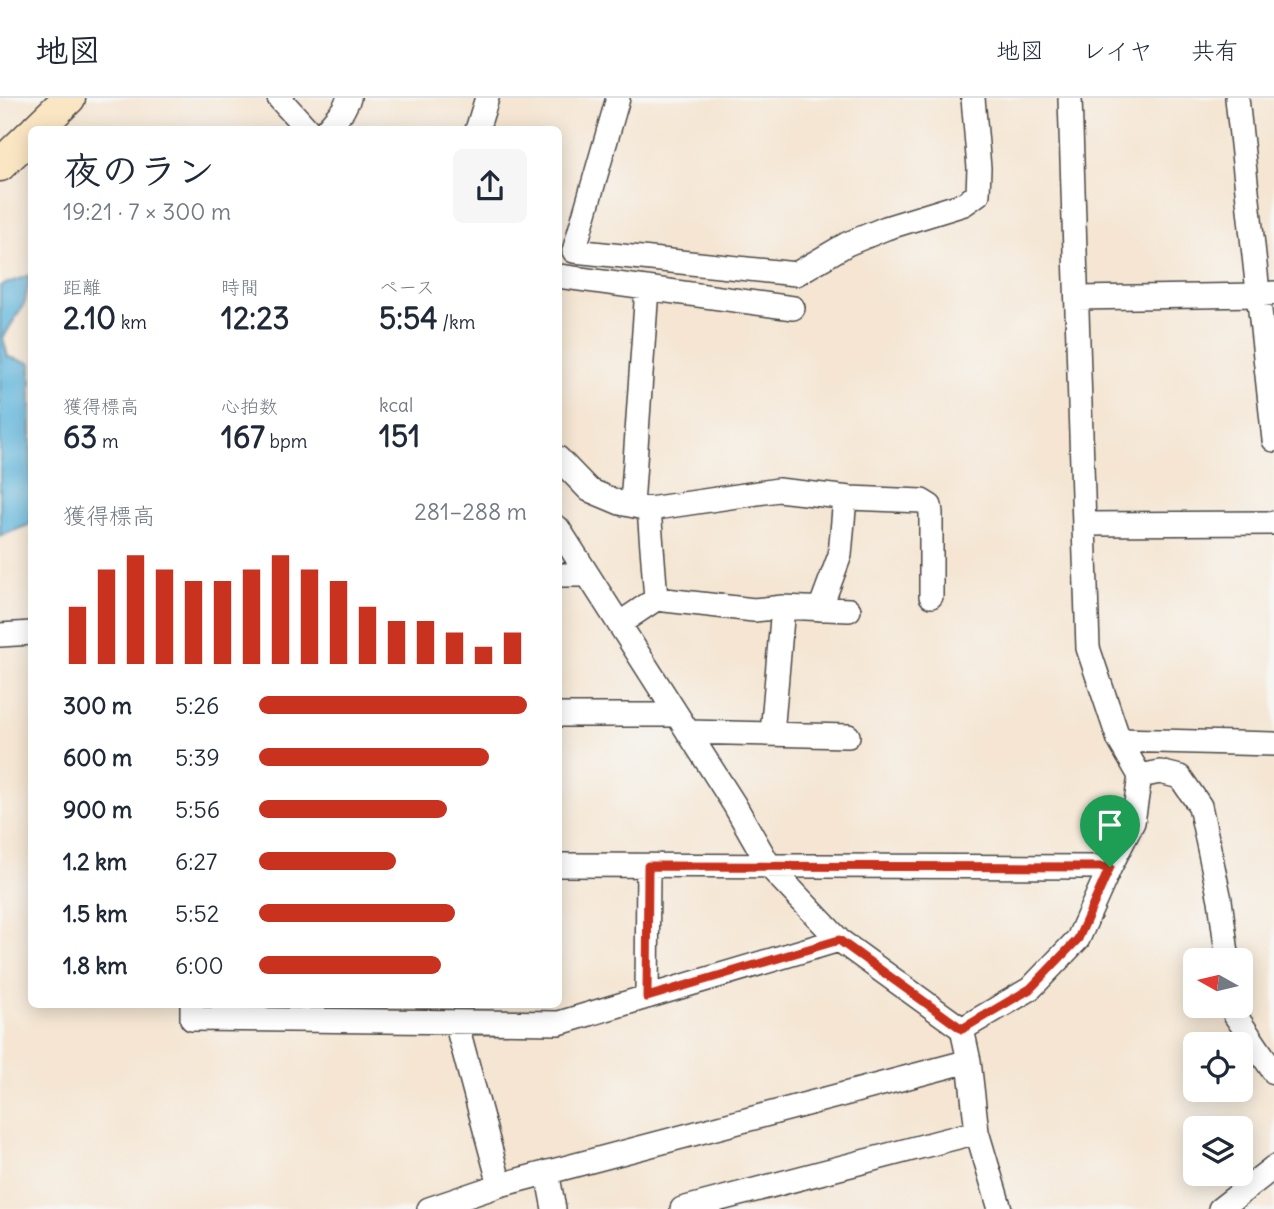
<!DOCTYPE html>
<html lang="ja">
<meta charset="utf-8">
<style>
:root{--surface:#fff;--page:#f6f6f7;--text:#1f2937;--muted:#747a83;--line:#e0e1e3;--accent:#c8321e}
body{margin:0;font-family:Delius,"Klee One",sans-serif;background:var(--page);color:var(--text);height:100vh;display:flex;flex-direction:column;font-size:26px;white-space:nowrap}
*{box-sizing:border-box;margin:0}
p{font-size:23px;color:var(--muted)}
.icon{flex:none;width:38px;height:38px;fill:none;stroke:currentColor;stroke-width:2;stroke-linecap:round;stroke-linejoin:round}
.map{position:relative;flex:1;overflow:hidden}
.details{position:absolute;left:28px;top:28px;width:534px;height:882px;display:flex;flex-direction:column;background:var(--surface);border-radius:10px;box-shadow:0 4px 18px #0003}
.details>*{flex:none}
.needle{width:46px;rotate:278deg}
.tools{position:absolute;left:1183px;top:850px;display:grid;gap:14px}
.tools a{display:grid;place-items:center;width:70px;height:70px;border-radius:10px;background:var(--surface);box-shadow:0 4px 18px #0003;font-size:35px}
.pin{position:absolute;display:grid;place-items:center;width:60px;height:60px;color:#fff;margin:-72px -30px;border-radius:50% 50% 50% 0;rotate:-45deg;box-shadow:0 0 7px #0007}
.pin .icon{rotate:45deg}
.round{display:grid;place-items:center;flex:none;width:74px;height:74px;border-radius:10px;background:var(--page)}
.overview{display:flex;align-items:center;justify-content:space-between;height:119px;padding:0 35px}
h1{font-size:38px;font-weight:800;line-height:52px}
.metrics{display:grid;grid-template-columns:repeat(3,1fr);gap:10px;height:119px;padding:7px 35px}
.metrics div{display:grid;align-content:center}
.metrics b{font-size:30px;font-weight:800}
.metrics small{font-size:19px;font-weight:400}
.metrics p{font-size:19px}
.chart{height:196px;padding:14px 35px}
.chart p{display:flex;justify-content:space-between}
.chart svg{width:100%;height:126px;margin-top:7px;stroke:var(--accent);stroke-width:6}
ul{padding:0 35px;list-style:none;font-size:23px}
li{display:grid;grid-template-columns:112px 84px 1fr;align-items:center;height:52px}
li i{height:18px;border-radius:9px;background:var(--accent)}
header{display:flex;align-items:center;gap:42px;box-sizing:border-box;height:98px;padding:0 35px;background:var(--surface);border-bottom:2px solid var(--line)}
header strong{font-size:33px}
nav{display:flex;gap:38px;margin-inline-start:auto;font-size:24px}
.map>svg:first-child{display:block}
</style>
<header>
<strong>地図</strong>
<nav><a>地図</a><a>レイヤ</a><a>共有</a></nav>
</header>
<div class="map">
<svg width="1274" height="1111" viewBox="0 0 1274 1111">
<rect width="100%" height="100%" fill="#f6f6f2"/>
<filter id="ink" filterUnits="userSpaceOnUse"><feTurbulence type="fractalNoise" baseFrequency=".0143" numOctaves="2"/><feDisplacementMap in="SourceGraphic" scale="14" xChannelSelector="R" yChannelSelector="G"/><feConvolveMatrix kernelMatrix="1 2 1 2 8 2 1 2 1" color-interpolation-filters="sRGB"/></filter>
<filter id="wash" filterUnits="userSpaceOnUse"><feTurbulence type="fractalNoise" baseFrequency=".00686" numOctaves="4" result="noise"/><feDisplacementMap in="SourceGraphic" scale="28" xChannelSelector="R" yChannelSelector="G"/><feGaussianBlur stdDeviation="1.57" result="paint"/><feColorMatrix in="noise" values="0 0 0 0 0 0 0 0 0 0 0 0 0 0 0 0 0 1.4 0 .05"/><feComposite in="paint" operator="in"/></filter>
<g filter="url(#wash)">
<rect width="100%" height="100%" fill="#f5e5d2"/>
<path fill="#60b5dc" stroke="#467084" stroke-width="2" d="M30,177L25,204L3,240L8,259L31,265V426L0,438V188Z"/>
</g>
<g filter="url(#ink)">
<g fill="none" stroke-linecap="round" stroke-linejoin="round">
<g stroke="#494744" stroke-width="26">
<path id="street" d="M279,0L308,32
M618,0L574,153L796,176L847,146L886,130L964,106L978,96L979,70L973,0
M1237,0L1274,342
M326,32L343,12L349,0
M477,32L487,0
M558,178L793,210
M1077,200L1258,197L1274,195
M558,360L589,392L620,405L649,411L778,392L850,400L922,403L930,408L931,415V498
M632,407L647,190
M649,411L656,501
M1085,426L1274,425
M558,430L734,706L770,769L839,842L962,931L969,963L977,1034L1000,1111
M558,477H588
M820,511L840,457L845,400
M619,526L656,501L754,512L783,509L849,512
M0,537L32,535
M558,617H677
M688,634L848,638
M772,636L783,509
M1119,642L1274,646
M1140,678L1160,674L1180,679L1200,708L1220,802L1228,863
M558,767L1110,769
M647,899L648,768
M192,906V921L559,925L839,842
M1234,908L1235,917L1274,974
M456,924L500,1087
M962,931L1030,891L1078,841L1110,769L1133,724L1140,678L1119,642L1088,550L1070,0
M547,1074L554,1111
M429,1111L500,1087L969,963
M682,1111L977,1034
M1220,1111L1274,1069"/>
</g>
<g stroke="#494744" stroke-width="35">
<path id="secondary" d="M36,32L69,0
M0,67L32,36"/>
</g>
<use href="#street" stroke="#fff" stroke-width="23"/>
<use href="#secondary" stroke="#fbe6c4" stroke-width="32"/>
</g>
</g>
<g fill="none" stroke-linecap="round" stroke-linejoin="round" filter="url(#ink)">
<g stroke="#fff" stroke-width="14">
<path id="route" d="M648,768L1110,769L1078,841L1030,891L962,931L839,842L647,899Z"/>
</g>
<use href="#route" stroke="#c8321e" stroke-width="9"/>
</g>
</svg>
<div class="tools">
<a><svg class="needle" viewBox="-14 -14 28 28"><path d="M0-13l5 13h-10z" fill="#e53935"/><path d="M0 13l5-13h-10z" fill="#747a83"/></svg></a>
<a><svg class="icon" aria-label="locate" viewBox="0 0 24 24"><circle cx="12" cy="12" r="6"/><path d="M12 2v4M12 18v4M2 12h4M18 12h4"/></svg></a>
<a><svg class="icon" aria-label="layers" viewBox="0 0 24 24"><path d="M12 4l9 5-9 5-9-5zM3 14l9 5 9-5"/></svg></a>
</div>
<div class="pin" style="left:1110px;top:769px;background:#1e9e55"><svg class="icon" aria-label="arrive" viewBox="0 0 24 24"><path d="M6 21V4h12l-3 4 3 4H6"/></svg></div>
<section class="details">
<div class="overview"><div><h1>夜のラン</h1><p>19:21 · 7 × 300 m</p></div><a class="round"><svg class="icon" aria-label="share" viewBox="0 0 24 24"><path d="M12 15V3M7 8l5-5 5 5M5 13v7h14v-7"/></svg></a></div>
<div class="metrics">
<div><p>距離</p><b>2.10<small> km</small></b></div>
<div><p>時間</p><b>12:23</b></div>
<div><p>ペース</p><b>5:54<small> /km</small></b></div>
</div>
<div class="metrics">
<div><p>獲得標高</p><b>63<small> m</small></b></div>
<div><p>心拍数</p><b>167<small> bpm</small></b></div>
<div><p>kcal</p><b>151</b></div>
</div>
<div class="chart"><p><span>獲得標高</span>281–288 m</p>
<svg viewBox="0 0 160 44" preserveAspectRatio="none"><path d="M5 44V24M15 44V11M25 44V6M35 44V11M45 44V15M55 44V15M65 44V11M75 44V6M85 44V11M95 44V15M105 44V24M115 44V29M125 44V29M135 44V33M145 44V38M155 44V33"/></svg>
</div>
<ul>
<li><b>300 m</b>5:26<i style="width:100%"></i></li>
<li><b>600 m</b>5:39<i style="width:86%"></i></li>
<li><b>900 m</b>5:56<i style="width:70%"></i></li>
<li><b>1.2 km</b>6:27<i style="width:51%"></i></li>
<li><b>1.5 km</b>5:52<i style="width:73%"></i></li>
<li><b>1.8 km</b>6:00<i style="width:68%"></i></li>
</ul>
</section>
</div>
